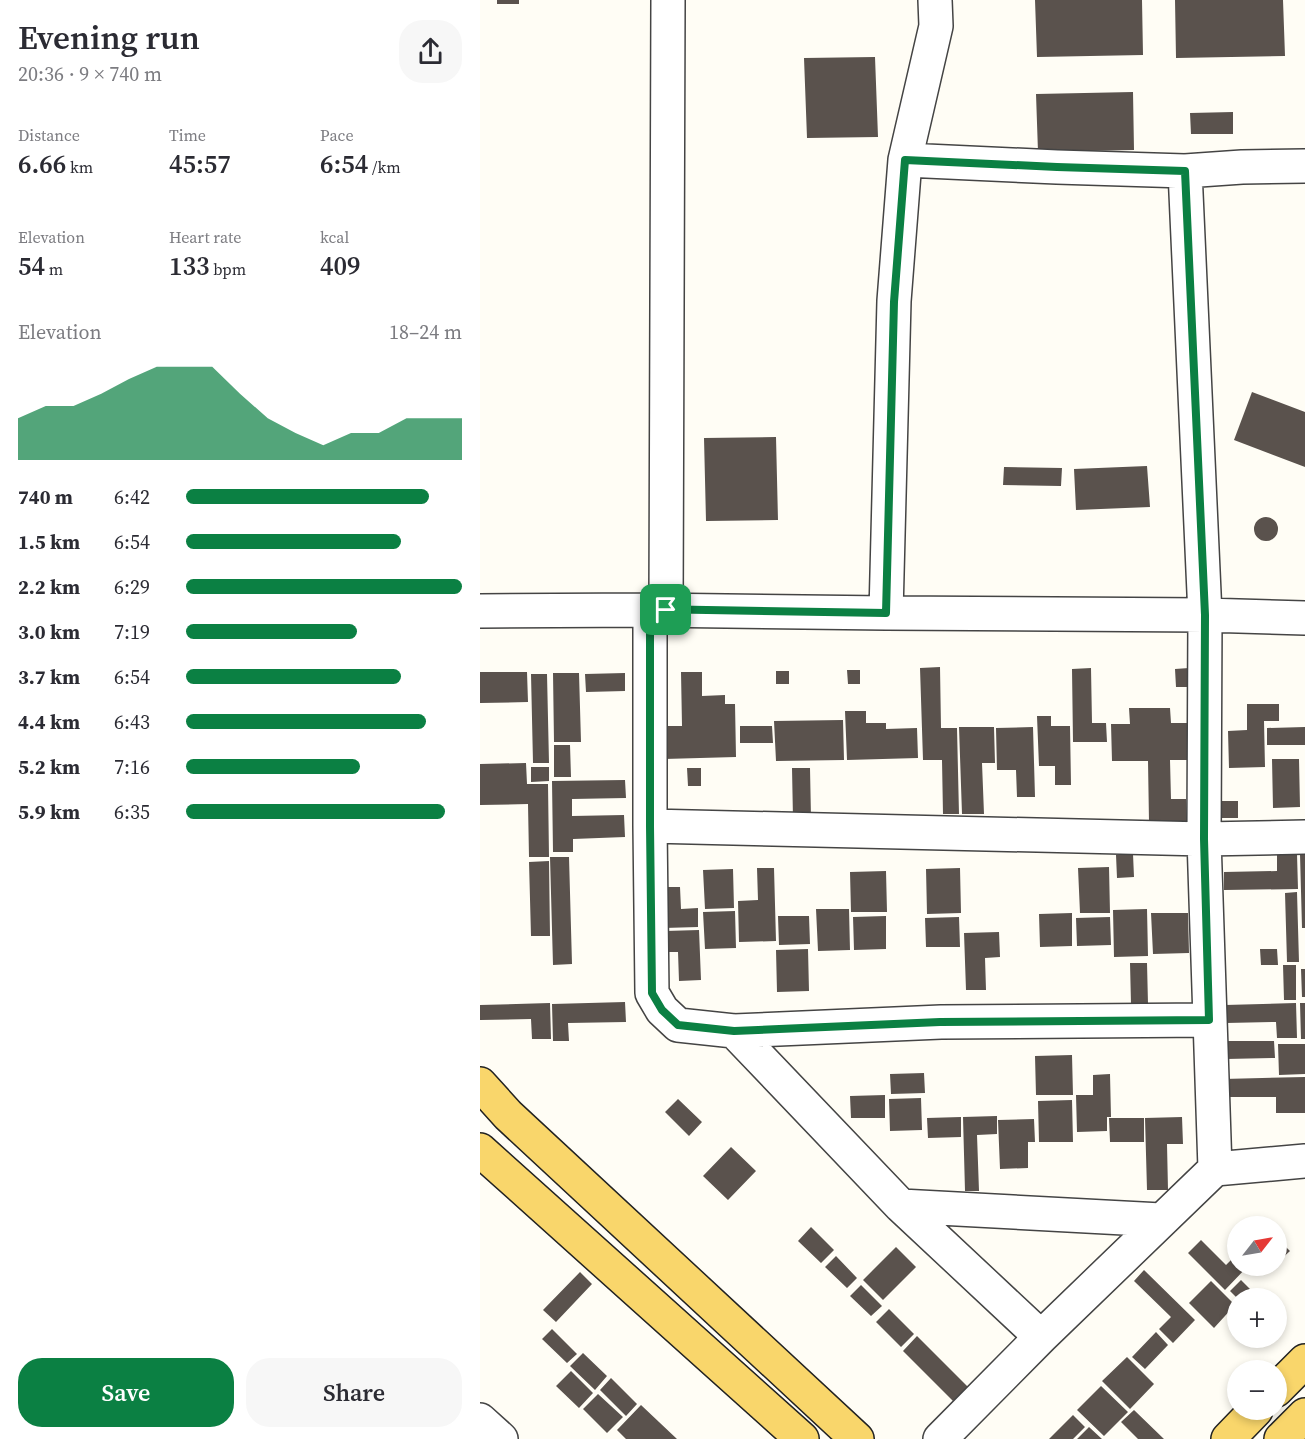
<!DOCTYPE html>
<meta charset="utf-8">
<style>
:root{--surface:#fff;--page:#f7f7f7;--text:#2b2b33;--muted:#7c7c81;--accent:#0b8043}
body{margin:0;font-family:"Source Serif 4",serif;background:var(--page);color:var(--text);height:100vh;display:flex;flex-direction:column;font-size:22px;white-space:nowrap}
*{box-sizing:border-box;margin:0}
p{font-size:20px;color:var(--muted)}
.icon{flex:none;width:33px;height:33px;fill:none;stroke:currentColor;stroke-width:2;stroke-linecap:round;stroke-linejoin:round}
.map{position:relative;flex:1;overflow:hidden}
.details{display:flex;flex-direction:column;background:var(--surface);width:480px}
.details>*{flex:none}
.needle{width:39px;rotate:59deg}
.buttons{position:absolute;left:747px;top:1216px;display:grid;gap:12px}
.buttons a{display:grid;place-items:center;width:60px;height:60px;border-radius:50%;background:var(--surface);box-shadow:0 3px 9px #0003;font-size:30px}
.pin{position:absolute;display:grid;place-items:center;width:51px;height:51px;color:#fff;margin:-26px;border-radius:12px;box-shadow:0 3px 9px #0006}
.round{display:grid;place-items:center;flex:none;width:63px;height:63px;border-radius:24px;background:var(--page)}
.head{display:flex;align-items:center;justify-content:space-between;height:102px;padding:0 18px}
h1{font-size:33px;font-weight:600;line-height:45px}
.metrics{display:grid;grid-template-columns:repeat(3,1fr);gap:9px;height:102px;padding:6px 18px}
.metrics div{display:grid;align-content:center}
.metrics b{font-size:26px;font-weight:600}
.metrics small{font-size:16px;font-weight:400}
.metrics p{font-size:16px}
.chart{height:168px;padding:12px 18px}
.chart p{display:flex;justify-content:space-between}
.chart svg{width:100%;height:108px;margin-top:6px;fill:var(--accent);opacity:.7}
.primary-button{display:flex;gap:12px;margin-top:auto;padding:12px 18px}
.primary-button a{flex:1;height:69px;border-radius:24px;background:var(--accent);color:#fff;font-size:24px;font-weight:600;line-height:69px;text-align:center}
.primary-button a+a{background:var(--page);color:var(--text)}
ul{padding:0 18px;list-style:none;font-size:20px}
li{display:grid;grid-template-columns:96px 72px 1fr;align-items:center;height:45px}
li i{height:15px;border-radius:8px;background:var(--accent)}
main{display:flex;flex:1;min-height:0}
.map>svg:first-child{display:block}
</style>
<main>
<section class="details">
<div class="head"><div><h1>Evening run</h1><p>20:36 · 9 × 740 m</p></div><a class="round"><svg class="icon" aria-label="share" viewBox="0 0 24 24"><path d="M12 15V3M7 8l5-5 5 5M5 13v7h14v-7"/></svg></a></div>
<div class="metrics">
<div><p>Distance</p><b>6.66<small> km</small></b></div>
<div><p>Time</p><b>45:57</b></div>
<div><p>Pace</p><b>6:54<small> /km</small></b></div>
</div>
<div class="metrics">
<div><p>Elevation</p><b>54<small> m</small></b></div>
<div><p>Heart rate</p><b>133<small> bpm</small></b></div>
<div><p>kcal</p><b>409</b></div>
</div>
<div class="chart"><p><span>Elevation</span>18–24 m</p>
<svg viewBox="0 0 160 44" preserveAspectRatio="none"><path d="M0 44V27L10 22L20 22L30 17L40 11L50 6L60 6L70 6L80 17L90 27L100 33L110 38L120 33L130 33L140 27L150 27L160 27V44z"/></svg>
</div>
<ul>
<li><b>740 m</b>6:42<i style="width:88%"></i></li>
<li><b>1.5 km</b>6:54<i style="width:78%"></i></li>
<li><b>2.2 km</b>6:29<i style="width:100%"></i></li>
<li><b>3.0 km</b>7:19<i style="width:62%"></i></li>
<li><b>3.7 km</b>6:54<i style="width:78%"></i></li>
<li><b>4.4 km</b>6:43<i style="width:87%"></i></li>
<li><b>5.2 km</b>7:16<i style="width:63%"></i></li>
<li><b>5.9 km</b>6:35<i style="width:94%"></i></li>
</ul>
<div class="primary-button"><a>Save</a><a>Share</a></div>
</section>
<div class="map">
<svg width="825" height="1439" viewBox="0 0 825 1439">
<rect width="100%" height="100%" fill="#fffdf5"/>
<path fill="#5a524d" d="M17,0H39V4H17Z
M555,0H662L663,55L557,57Z
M695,0H803L805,56L696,58Z
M395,57L398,137L327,138L324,58Z
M653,92L654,150L558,152L556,94Z
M753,112V134H711L710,113Z
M772,392L825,412V467L754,440Z
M296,437L298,520L226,521L224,438Z
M667,466L670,507L596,510L594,469Z
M524,467L582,468L581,486L523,485Z
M774 529a12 12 0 1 1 24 0a12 12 0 1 1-24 0Z
M460,667L461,728H477L479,814H463L462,760H443L440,668Z
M611,668L612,723H626L627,742H593L592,669Z
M709,668L710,687H696L695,669Z
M367,670H380V684H368Z
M296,671H309V684H296Z
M0,672H47L48,702L0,703Z
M201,672H222V696L245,695V704H255L256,757L184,759V726H202Z
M73,673H99L101,742H74Z
M145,673V691L106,692L105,674Z
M51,674H67L69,763H53Z
M767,704H799V721H784L785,767L749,768L748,731L767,730Z
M649,708H690L691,723H709L710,760H690L691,799H706L707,821L669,822L668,761H632L631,724H650Z
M365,711H386V723H406V729L437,728L438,758L367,760Z
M557,716H571V726H590L591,785H575V766H559Z
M363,720L364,760L296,761L294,721Z
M260,726H292L293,743H260Z
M479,727H514L515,763H502L504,814H482Z
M553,727L555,797H537L536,770H517L516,728Z
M825,727V745H787V728Z
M74,745H90L91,777H74Z
M792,759H819L820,807L793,808Z
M46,763L47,784H68L69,857H49L48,804L0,805V764Z
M51,767H69V781L51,782Z
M207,768H221V786H208Z
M312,768H330L331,818L313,819Z
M145,780L146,798L92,799V816L144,815L145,837L93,839V852H73L72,781Z
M740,801H758V818H741Z
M653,854L654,877L637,878L636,855Z
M797,854H817L818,889L744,890V872L797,871Z
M820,854H825V928H822Z
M70,857H89L92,964L73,965Z
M69,861L70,936H51L49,862Z
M629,867L630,913H600L598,868Z
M277,868H294L296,941L259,942L258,901L278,900Z
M480,868L481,913L447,914L446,869Z
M253,869L254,908L225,909L223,870Z
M406,871L407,912H371L370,872Z
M183,887H200L201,909L218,908V927L184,928Z
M817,892L819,962H807L805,893Z
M336,909H369L370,950L338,951Z
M667,909L668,956L634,957L633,910Z
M255,911L256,948L225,949L223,912Z
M592,913V946L560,947L559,914Z
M671,913H708L709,953L673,954Z
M298,916H329L330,944L299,945Z
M406,916V949L374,950L373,917Z
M479,917L480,947H446L445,918Z
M630,917L631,945L597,946L596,918Z
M219,930L221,980L199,981L198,952H185V931Z
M519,932L520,957L505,958L506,990H486L484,933Z
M328,949L329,991L297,992L296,950Z
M780,949H797L798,965H781Z
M650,963H667L668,1004H651Z
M803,965H816V1000H804Z
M821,969H825V997H822Z
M145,1002L146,1022L88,1023L89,1041H73L72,1004Z
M70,1003L71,1039H52L51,1019L0,1020V1005Z
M816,1003L817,1038H797L796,1022L746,1023L745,1005Z
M820,1003H825V1039H821Z
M746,1041H794L795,1058L746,1059Z
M798,1044H825V1074L799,1075Z
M592,1055L593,1095H556L555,1056Z
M444,1073L445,1093L411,1094L410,1074Z
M630,1074L631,1117H627V1131L597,1132L596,1095H613V1075Z
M825,1077V1113H796V1097H743V1079Z
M405,1095V1118H371L370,1096Z
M441,1098L442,1130L410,1131L409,1099Z
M198,1099L222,1122L209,1136L185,1112Z
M592,1100L593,1142H559L558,1101Z
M517,1116V1134L497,1135L499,1191H485L483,1117Z
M481,1117V1137L448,1138L447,1118Z
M702,1117L703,1144H687L688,1190H667L665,1118Z
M629,1118H664V1142H630Z
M554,1119L555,1142H548V1168L520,1169L518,1120Z
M251,1147L276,1171L248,1200L223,1176Z
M331,1227L354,1250L341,1263L318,1241Z
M798,1239L810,1251L798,1262L796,1260V1241Z
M721,1240L746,1265L758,1253V1266H768L745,1290L708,1253Z
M416,1247L436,1267L403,1300L383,1280Z
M356,1256L377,1278L367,1288L345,1267Z
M664,1270L715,1320L693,1343L679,1329L691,1317L654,1281Z
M100,1272L112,1284L76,1322L63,1310Z
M761,1280L770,1289L760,1299H758L750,1291Z
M731,1281L755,1305L734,1328L709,1303Z
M381,1285L402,1306L391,1316L370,1296Z
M409,1309L434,1334L421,1347L396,1322Z
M72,1329L97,1354L87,1363L62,1339Z
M676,1332L688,1345L665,1369L652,1357Z
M437,1336L488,1387L473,1401L423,1351Z
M103,1353L127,1376L115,1390L90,1366Z
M647,1357L674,1384L650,1409L622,1381Z
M91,1371L113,1393L99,1408L76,1386Z
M131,1378L157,1404L146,1416L120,1390Z
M621,1386L648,1412L624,1436L597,1410Z
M118,1394L143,1417L127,1433L103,1409Z
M161,1405L197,1439H146L137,1430Z
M654,1410L684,1439H658L641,1422Z
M593,1415L605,1427L593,1439H569Z
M609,1427L622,1439H597Z"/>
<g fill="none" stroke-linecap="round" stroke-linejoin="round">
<g stroke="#444" stroke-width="36">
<path id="minor" d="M425,160L577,167L705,171L762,167L825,166
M705,171L725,615L724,839L735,1169L825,1161
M170,610V826L172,993L182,1010L198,1025L254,1031L461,1022L729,1020
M186,610L188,0
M0,611L170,610L406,613L725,615L825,618
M406,613L414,301L425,160L456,26L455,0
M170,826L724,839L825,837
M254,1031L421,1206L561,1337
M421,1206L681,1220
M0,1420L21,1439
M460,1439L561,1337L735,1169"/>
</g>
<g stroke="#222" stroke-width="36">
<path id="major" d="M0,1084L28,1115L377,1439
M0,1150L322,1439
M796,1390L825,1361
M748,1439L776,1410
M801,1439L825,1415"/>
</g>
<use href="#minor" stroke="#fff" stroke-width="33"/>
<use href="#major" stroke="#f9d66b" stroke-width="33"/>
</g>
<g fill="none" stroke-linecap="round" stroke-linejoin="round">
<g stroke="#fff" stroke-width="12">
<path id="route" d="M425,160L577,167L705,171L725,615L724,839L729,1020L460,1022L254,1031L198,1025L182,1010L172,993L170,826V609L406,613L414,302Z"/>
</g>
<use href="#route" stroke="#0b8043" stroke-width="8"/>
</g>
</svg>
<div class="buttons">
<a><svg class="needle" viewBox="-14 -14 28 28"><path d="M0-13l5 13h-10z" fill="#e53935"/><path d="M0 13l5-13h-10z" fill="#7c7c81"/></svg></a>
<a>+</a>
<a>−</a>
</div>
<div class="pin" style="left:186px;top:610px;background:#1e9e55"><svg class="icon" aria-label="arrive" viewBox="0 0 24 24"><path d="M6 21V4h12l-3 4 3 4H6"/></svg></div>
</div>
</main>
